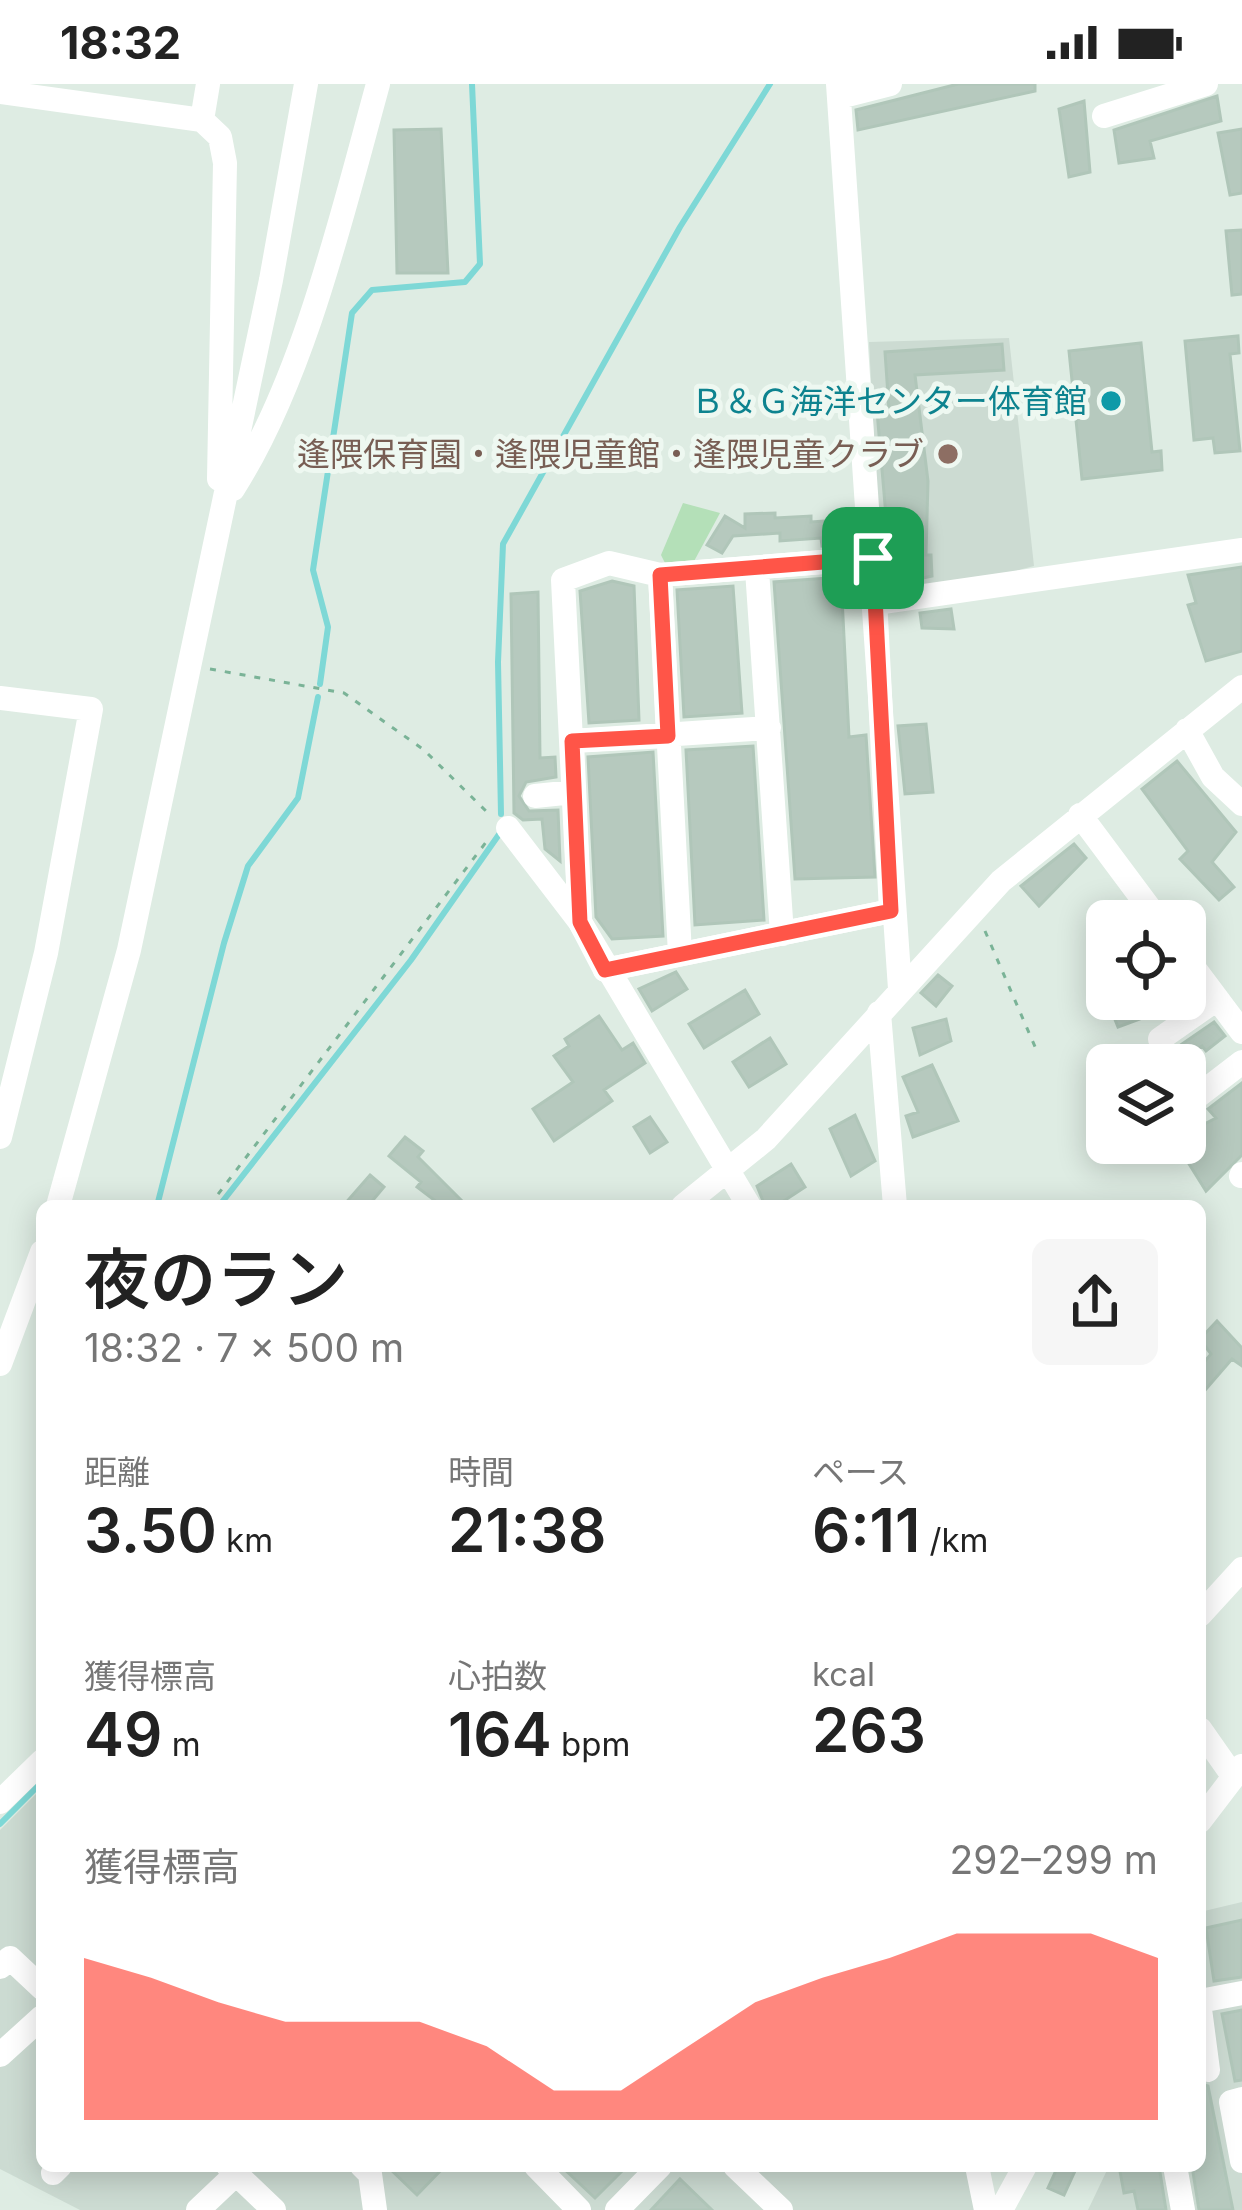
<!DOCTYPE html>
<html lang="ja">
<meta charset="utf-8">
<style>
:root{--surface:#fff;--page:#f6f6f6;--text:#222;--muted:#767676;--accent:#ff5548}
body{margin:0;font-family:Inter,"Noto Sans JP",sans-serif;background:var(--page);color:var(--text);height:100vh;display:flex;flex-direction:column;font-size:45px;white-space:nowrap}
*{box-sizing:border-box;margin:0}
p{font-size:39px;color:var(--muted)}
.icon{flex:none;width:66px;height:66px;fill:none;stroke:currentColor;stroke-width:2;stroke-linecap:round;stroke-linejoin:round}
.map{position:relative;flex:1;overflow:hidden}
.drawer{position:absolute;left:36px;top:1116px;width:1170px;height:972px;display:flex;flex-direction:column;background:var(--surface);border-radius:18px;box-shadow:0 6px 30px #0003}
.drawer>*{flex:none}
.tools{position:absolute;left:1086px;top:816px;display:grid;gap:24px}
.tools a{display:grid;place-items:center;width:120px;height:120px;border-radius:18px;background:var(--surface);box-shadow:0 6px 30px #0003;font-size:60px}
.pin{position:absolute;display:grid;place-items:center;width:102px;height:102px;color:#fff;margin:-51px;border-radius:24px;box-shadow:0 6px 18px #0006}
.round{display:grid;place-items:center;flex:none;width:126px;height:126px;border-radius:18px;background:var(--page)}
.summary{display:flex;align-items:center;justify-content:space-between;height:204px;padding:0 48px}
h1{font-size:66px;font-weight:600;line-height:90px}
.metrics{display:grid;grid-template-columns:repeat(3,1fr);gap:18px;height:204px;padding:12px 48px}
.metrics div{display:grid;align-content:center}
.metrics b{font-size:60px;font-weight:600}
.metrics small{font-size:33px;font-weight:400}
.metrics p{font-size:33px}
.chart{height:336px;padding:24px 48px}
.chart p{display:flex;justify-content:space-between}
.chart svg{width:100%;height:216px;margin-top:12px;fill:var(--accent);opacity:.7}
.status{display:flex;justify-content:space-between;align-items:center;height:84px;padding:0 60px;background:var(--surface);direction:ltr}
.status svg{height:33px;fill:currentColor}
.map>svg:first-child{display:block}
</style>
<div class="status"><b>18:32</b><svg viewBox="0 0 49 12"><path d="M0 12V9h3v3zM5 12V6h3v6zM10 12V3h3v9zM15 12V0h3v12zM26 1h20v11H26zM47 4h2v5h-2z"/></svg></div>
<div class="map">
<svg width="1242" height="2126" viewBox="0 0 1242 2126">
<rect width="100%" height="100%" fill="#deece3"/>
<path fill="#ccdbd2" d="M1009,254L1034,482L947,505L882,511L869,258Z
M42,1704V2082H967L975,2126H80L0,2085V1746Z
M1242,1818V2126H1088L1109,2082H1200V1828Z"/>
<path fill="#b4e0b8" d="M683,419L720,429L692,481L667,483L661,471Z"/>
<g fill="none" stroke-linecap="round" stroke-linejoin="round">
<path stroke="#7ed8d6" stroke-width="6" d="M320,600L328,543L313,486L352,229L372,206L465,198L480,180L472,0
M501,730L498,578L503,460L680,143L770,0
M157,1122L224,859L248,782L298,714L318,613
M219,1122L411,876L500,749
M0,1740L42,1698"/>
</g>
<path fill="#b6c9be" stroke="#b0c6b9" stroke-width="3" d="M958,0H1035V7L858,46L856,26Z
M1217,12L1221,37L1150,57L1154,74L1119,79L1114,46Z
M1084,17L1090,88L1069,93L1059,25Z
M441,45L448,189H397L394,46Z
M1242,45V109L1230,111L1218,49Z
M1242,146V210L1232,211L1226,147Z
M1238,252L1239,269L1230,270L1240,367L1215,369L1213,354L1194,356L1185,257Z
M1141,259L1152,368L1161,367L1162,386L1082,395L1069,267Z
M1002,260L1004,286L915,291L928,397L926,471H931L932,492L905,498L902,443L887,444L877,327L889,326L885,268Z
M775,429V434L811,432V438L851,435L853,456L822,462L821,454L780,457V449L733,452L722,469L707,461L725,432L745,444V430Z
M1242,483V567L1206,577L1188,521L1196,519L1188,491Z
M841,493L849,653L866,651L875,793L795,795L774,498Z
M612,497L634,502L639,636L589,639L580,507Z
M733,502L742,629L684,633L677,506Z
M538,508L540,674L555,673L556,693L526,698L519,712L529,727L558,726L560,777L545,765L542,735L523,736L514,729L511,510Z
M951,525L954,545L922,544L920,529Z
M926,640L933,708L905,710L898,642Z
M753,662L764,836L695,841L686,666Z
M653,668L663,852L612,855L596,833L588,673Z
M1177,677L1236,748L1212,778L1234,803L1219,816L1180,775L1188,767L1142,705Z
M1074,760L1086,774L1039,822L1021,802Z
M676,888L687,905L652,927L639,905Z
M938,891L952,902L936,922L921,909Z
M745,906L759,930L704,964L689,940Z
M1134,915H1165L1140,935L1118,943L1112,928Z
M599,932L622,966L633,959L645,979L604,1006L612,1017L554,1057L533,1025L573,998L554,972L569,962L565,955Z
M946,935L951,957L920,971L913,944Z
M1214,938L1225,952L1206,967L1202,962L1176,981H1138L1169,969Z
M770,954L786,980L749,1003L733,978Z
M932,981L958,1037L913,1053L906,1032L918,1028L903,993Z
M1242,999V1071L1206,1107L1176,1059H1185V1050L1216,1034L1208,1025Z
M855,1031L875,1077L851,1092L830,1045Z
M650,1033L667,1058L650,1069L634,1043Z
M405,1053L423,1067L418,1073L467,1122H442L417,1103L421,1098L389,1072Z
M791,1080L805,1103L776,1122H765L757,1102Z
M370,1091L384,1103L368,1122H343Z
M1217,1237L1242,1264V1282L1232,1275L1200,1312V1283L1211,1270L1200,1255Z
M1242,1836V1893L1214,1897L1206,1844Z
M1242,1926V1996L1235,1997L1222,1930Z
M1200,2000L1208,2002L1233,2126H1199L1192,2082H1200Z
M387,2082H445L417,2111Z
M561,2082H627L595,2114Z
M1058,2082L1075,2087L1064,2111L1048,2104Z
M1119,2082H1159L1166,2126H1138L1134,2107L1124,2109Z
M680,2095L712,2126H651Z"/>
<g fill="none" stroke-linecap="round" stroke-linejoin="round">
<path stroke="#7ab397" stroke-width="3" stroke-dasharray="6 9" stroke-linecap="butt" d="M210,585L344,609L424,666L489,730
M985,847L1036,965
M209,1122L490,753"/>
<path stroke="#fff" stroke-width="24" d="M838,0L900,905
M0,8L202,36L220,53L225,79L219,395
M839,13L890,0
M1104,32L1206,0
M202,36L208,0
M233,405C304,294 343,127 378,0
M757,486L782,850
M660,491L680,870
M876,519L1242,466
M0,614L91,625L46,869L0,1053
M1187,646L1213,693L1242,720
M572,657L769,644
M535,712L574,708
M1080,731L1159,837
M508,744L580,838L749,1122
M580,838L563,496L609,479L660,491L873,474
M1185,872L1242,948
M605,886L891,827
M879,929L895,1122
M1160,955L1217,915
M1190,1018L1242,978
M1241,1092L1242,1090
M58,1122L129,866L271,196L306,0
M683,1122L766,1055L1001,797L1242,603
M0,1280L42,1168
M1200,1531L1242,1485
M1200,1645L1233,1692
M0,1718L42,1677
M1200,1737L1242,1682
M0,1883L10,1874L42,1904
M1200,1917L1242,1909
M1200,1925L1208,1986
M0,1971L42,1933
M1242,2015L1231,2018L1242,2077
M228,2082L274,2126
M362,2082L370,2090L375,2126
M536,2082L579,2126
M735,2082L781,2126
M977,2082L986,2126
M1175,2082L1183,2126
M53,2089L60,2082
M198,2126L236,2090
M617,2126L660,2082
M1001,2126L1025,2082"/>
</g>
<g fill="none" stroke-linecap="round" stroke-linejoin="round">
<g stroke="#fff" stroke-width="24">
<path id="route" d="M873,474L891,827L605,886L580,838L572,657L668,652L660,491Z"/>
</g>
<use href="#route" stroke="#ff5548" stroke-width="15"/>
</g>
<circle fill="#0f9aa8" stroke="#eef8f1" stroke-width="4.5" cx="1111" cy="317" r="12"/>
<circle fill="#8d6e63" stroke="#eef8f1" stroke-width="4.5" cx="948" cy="370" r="12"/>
<g text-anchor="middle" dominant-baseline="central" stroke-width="10" stroke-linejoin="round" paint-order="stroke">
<g font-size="33" fill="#0d838f" stroke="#eef8f1" text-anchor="end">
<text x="1087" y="317">Ｂ＆Ｇ海洋センター体育館</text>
</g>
<g font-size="33" fill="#785e54" stroke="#eef8f1" text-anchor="end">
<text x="924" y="370">逢隈保育園・逢隈児童館・逢隈児童クラブ</text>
</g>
</g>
</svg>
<div class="tools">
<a><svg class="icon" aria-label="locate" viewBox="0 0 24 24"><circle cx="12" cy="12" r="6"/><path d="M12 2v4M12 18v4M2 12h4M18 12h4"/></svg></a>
<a><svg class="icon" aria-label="layers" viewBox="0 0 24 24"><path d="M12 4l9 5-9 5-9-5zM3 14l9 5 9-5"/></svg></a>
</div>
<div class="pin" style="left:873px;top:474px;background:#1e9e55"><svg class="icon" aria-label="arrive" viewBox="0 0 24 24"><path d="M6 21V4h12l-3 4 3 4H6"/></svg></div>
<section class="drawer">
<div class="summary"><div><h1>夜のラン</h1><p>18:32 · 7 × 500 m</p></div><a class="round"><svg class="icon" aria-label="share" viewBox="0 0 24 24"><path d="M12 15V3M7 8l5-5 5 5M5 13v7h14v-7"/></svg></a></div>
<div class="metrics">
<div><p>距離</p><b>3.50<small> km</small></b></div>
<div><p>時間</p><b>21:38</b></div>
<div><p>ペース</p><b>6:11<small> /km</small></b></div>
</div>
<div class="metrics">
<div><p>獲得標高</p><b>49<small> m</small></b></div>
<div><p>心拍数</p><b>164<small> bpm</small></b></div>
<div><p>kcal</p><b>263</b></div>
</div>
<div class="chart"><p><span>獲得標高</span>292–299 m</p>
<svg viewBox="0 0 160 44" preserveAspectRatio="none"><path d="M0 44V11L10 15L20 20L30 24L40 24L50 24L60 29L70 38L80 38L90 29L100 20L110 15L120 11L130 6L140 6L150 6L160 11V44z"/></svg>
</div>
</section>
</div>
